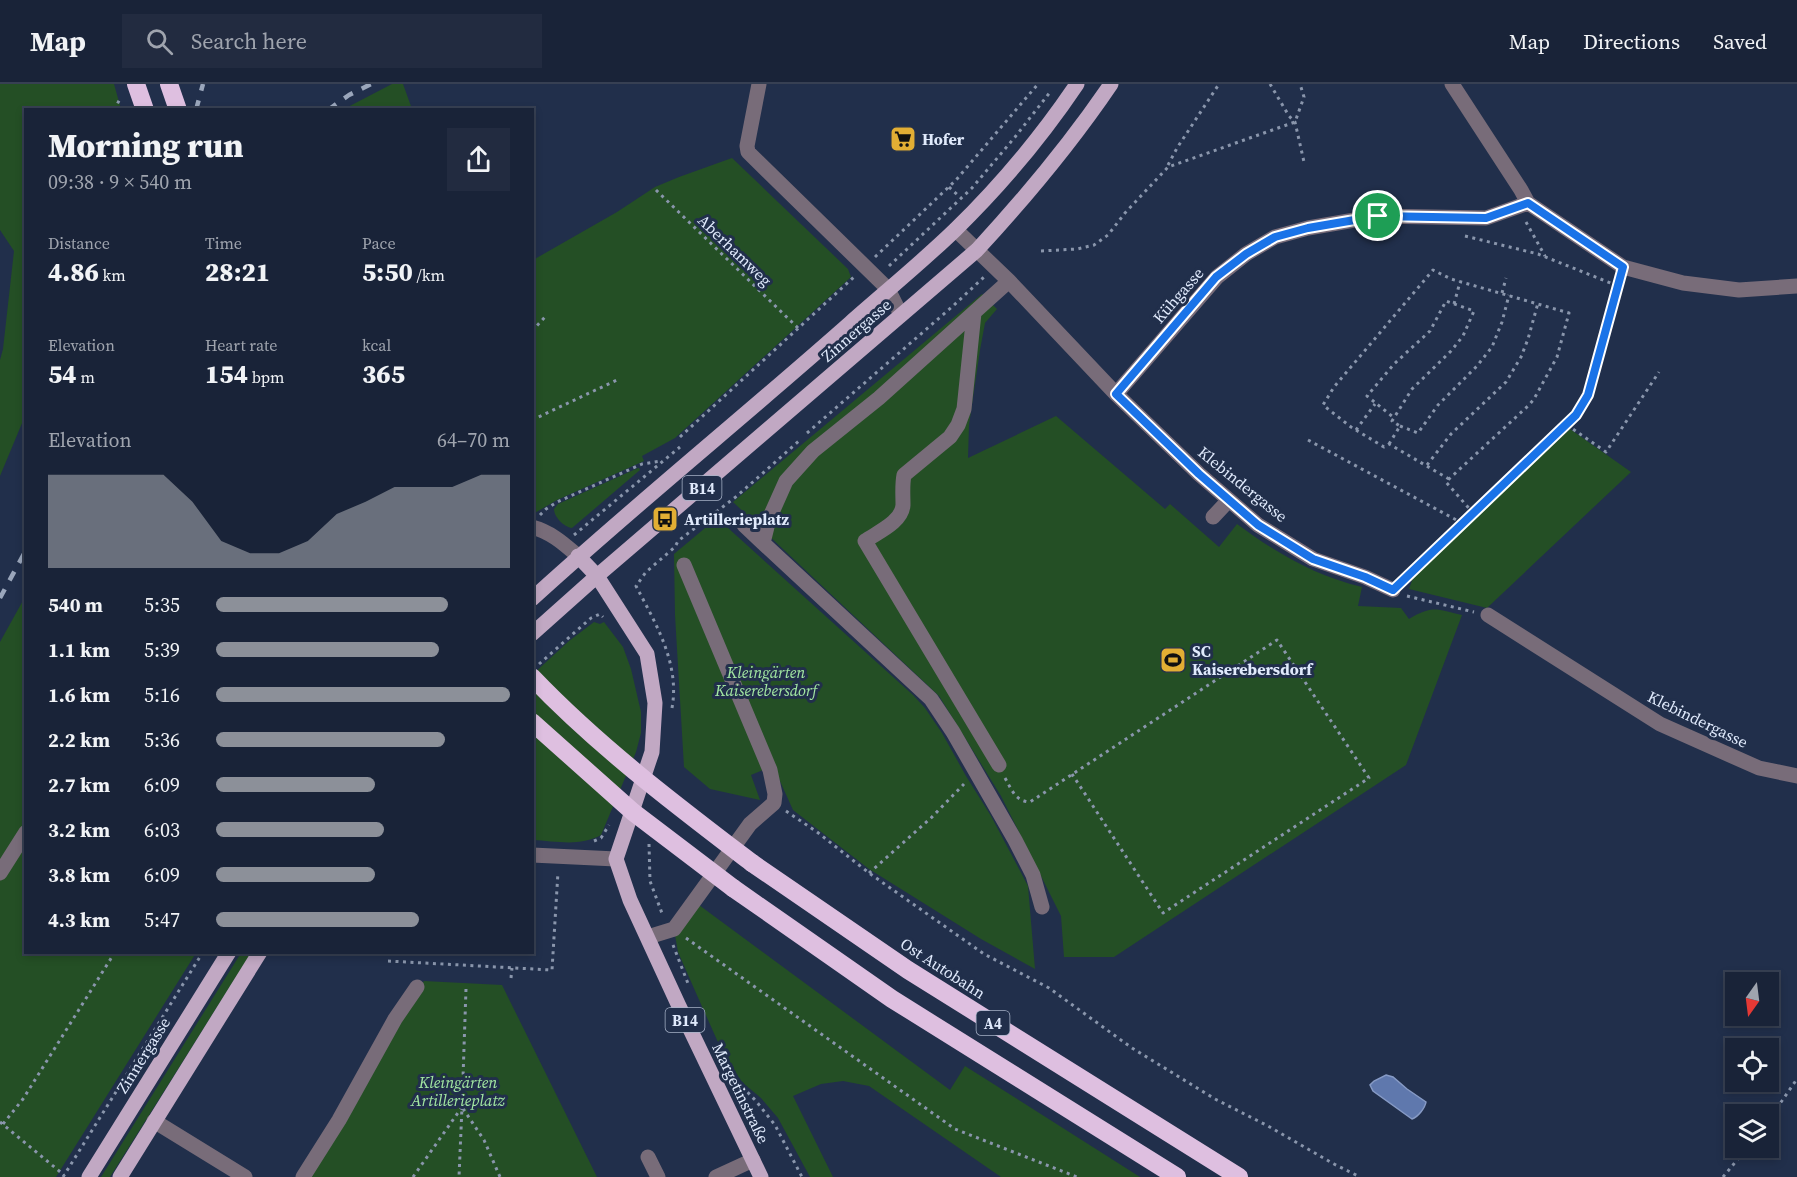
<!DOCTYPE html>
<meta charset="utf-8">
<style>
:root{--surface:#192338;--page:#222b40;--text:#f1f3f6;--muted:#9fa4ae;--line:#374053;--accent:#8c9099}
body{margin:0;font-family:"Source Serif 4",serif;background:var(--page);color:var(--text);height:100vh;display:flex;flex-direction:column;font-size:22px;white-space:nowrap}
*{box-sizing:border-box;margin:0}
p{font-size:20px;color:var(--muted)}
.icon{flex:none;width:33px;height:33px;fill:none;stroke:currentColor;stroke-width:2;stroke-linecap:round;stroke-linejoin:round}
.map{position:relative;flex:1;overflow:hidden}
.sheet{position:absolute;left:24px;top:24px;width:510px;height:846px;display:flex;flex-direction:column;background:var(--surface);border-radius:0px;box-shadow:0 3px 9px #0003,0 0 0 2px var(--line)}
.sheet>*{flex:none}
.needle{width:39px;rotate:194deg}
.tools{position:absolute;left:1725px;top:888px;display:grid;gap:12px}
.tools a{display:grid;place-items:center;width:54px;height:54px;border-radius:0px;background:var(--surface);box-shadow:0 3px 9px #0003,0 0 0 2px var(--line);font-size:30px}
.pin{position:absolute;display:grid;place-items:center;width:51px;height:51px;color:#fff;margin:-26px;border:3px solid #fff;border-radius:50%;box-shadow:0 2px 6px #0007}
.round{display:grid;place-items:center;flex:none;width:63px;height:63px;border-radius:0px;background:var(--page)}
.headline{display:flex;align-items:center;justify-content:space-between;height:102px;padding:0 24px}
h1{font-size:33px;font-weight:800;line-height:45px}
.metrics{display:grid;grid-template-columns:repeat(3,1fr);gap:9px;height:102px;padding:6px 24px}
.metrics div{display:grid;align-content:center}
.metrics b{font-size:26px;font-weight:800}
.metrics small{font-size:16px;font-weight:400}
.metrics p{font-size:16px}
.chart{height:168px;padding:12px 24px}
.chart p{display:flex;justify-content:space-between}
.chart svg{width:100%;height:108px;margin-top:6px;fill:var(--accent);opacity:.7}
ul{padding:0 24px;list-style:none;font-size:20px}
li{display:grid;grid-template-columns:96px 72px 1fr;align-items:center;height:45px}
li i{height:15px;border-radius:8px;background:var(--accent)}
header{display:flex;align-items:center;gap:36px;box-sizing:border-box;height:84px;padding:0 30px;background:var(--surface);border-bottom:2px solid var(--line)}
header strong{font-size:28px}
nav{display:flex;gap:33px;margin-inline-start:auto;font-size:21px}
.search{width:420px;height:54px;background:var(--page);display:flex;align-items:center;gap:15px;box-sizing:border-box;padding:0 21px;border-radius:0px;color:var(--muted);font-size:22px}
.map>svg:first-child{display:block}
</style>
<header>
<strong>Map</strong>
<div class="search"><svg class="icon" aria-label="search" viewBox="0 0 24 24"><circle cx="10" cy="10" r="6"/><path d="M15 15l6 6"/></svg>Search here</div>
<nav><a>Map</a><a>Directions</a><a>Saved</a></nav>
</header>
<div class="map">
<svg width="1797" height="1093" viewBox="0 0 1797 1093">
<rect width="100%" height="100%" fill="#212f4b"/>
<path fill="#244f25" d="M0,0H114L121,25L26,26L25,332L0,392V276L3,265L14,167L0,146Z
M392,0H403L412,25H344Z
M732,74L848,185L851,193L675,354L642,372L644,377L557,416L533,430V176L617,128L655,103L679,93Z
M982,210L997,225L985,239L980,266L969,341L968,374L1056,332L1165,425L1170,420L1219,463L1237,440C1276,469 1315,492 1362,503L1358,522L1401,524L1409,535C1432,521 1437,525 1462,531L1406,681L1114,873H1064L1061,832L1001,712L939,612L733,418Z
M1570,345L1631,388L1487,524L1409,505L1414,491Z
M638,384H639L640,386L572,444C564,443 554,433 554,425L558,420Z
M717,434L913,611L925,624L942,649L966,692L991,732L1028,802L1035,885L981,855L869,785L793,726L775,686H763L751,691L760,716L710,705L684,683L675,531L674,470Z
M25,513L26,868L196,869L56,1093H0V558Z
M594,538L600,540L604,538L623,563L631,585L641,628V649L636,668L601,751C580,763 555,757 533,756L532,591L569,557Z
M699,821L950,1006L965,982L1140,1093H1001L869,1002L843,997L821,1000L793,1012L833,1093H810L778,1034L761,1014L743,999L733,985L717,956L696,909L678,868L675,851Z
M241,869H251L110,1093H101Z
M424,897L502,901L597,1093H309Z"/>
<path fill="#5f78ad" stroke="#869ac5" stroke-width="1.5" d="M1386,991L1393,993L1407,1005L1426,1018C1425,1024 1418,1033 1412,1035L1373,1007L1370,1001L1374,997Z"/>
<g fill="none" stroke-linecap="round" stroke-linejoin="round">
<path stroke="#8a96ac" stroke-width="3" stroke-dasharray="3 4.5" stroke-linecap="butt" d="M1270,0L1289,32L1295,38L1304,78
M114,26L121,13
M1168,81L1177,64L1219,0
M949,103L961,114
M656,106L799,245
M1526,138L1545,172
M1465,152L1538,170L1618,202
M1041,167L1077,165L1094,161L1108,151L1125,129L1168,83L1295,38L1304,13L1300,0
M875,173L956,96L1038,0
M889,182L972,104L1015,53L1051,7
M1502,209L1506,194
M1454,220L1460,198
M532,247L546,232
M532,336L617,296
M1567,341L1606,368L1659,288
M1400,342L1418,349L1438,321L1477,282L1492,263L1502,238L1509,211
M1356,346L1375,320
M807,349L953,222L984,193
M680,353L855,192
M1308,356L1462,439
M1389,360L1400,342L1392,337L1412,305L1451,267L1463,252L1474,227L1446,217L1430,247L1394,280L1367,312L1393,333
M1427,381L1451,350L1506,298L1521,273L1528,255L1538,219
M1449,395L1389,360L1384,363L1351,343L1323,321L1334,303L1433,186L1451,195L1569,229L1557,273L1534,315L1529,321L1449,395L1446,398L1473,429
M717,427L730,440
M540,431L546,425L557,418L642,380L661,377
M574,451L680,363
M1404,495L1558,351L1576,331L1588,311L1620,196
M1407,512L1474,528
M539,580L591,534L600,530L603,533
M672,624C680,580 656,540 636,502L646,488L675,463L678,457L737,412L800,356
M1005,694C1012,706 1015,717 1030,718L1277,556L1369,694L1163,829L1072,690
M786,727L817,748L869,789L984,870L1049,904L1132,964L1215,1015L1268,1042L1334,1080L1360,1093
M594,757L601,754L609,741
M649,760L650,797L663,832
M869,789L931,734L964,700
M686,854L955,1045L1077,1093
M673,861L689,902
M388,877L552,886L558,788
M511,894L512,884
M466,905L462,1023L484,1056L500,1093
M732,992L756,1017L775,1041L802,1093
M1768,1037L1797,995
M0,1038L64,1091
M3,1040L23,1015L115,868
M63,1093L203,868
M413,1093L462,1023L459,1093
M1723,1093L1747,1064"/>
<path stroke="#786c79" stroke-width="15" d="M759,0L747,62L748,68L888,205L901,231
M1452,0L1521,106L1528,119L1623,183L1683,199L1739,206L1797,202
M956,146L1009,197L1116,310L1199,390L1258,441L1313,475L1365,493L1393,506
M1009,197L879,314L813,367L786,397L769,435L763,459L931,615L953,648L1015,756L1033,791L1042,823
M974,229L964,325L958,341L950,353L904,391C902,401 903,410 903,421C902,438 878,448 865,457L999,681
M1116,310L1217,193L1246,170L1275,153L1308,144L1378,132L1486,134L1528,119
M1213,433L1229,416
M744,441L763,459
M532,443C551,448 564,460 578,472
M1488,531L1660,640L1759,684L1797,692
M532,771L616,775
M0,789L26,748
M648,853L674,845L750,740L774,719L775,710L770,686L684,481
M154,1037L245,1093
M648,1073L658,1093
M303,1093L339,1036L395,935L417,903
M716,1093L753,1076"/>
<path stroke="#c1a8c3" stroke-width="15" d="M578,472L597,492L647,570L655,619L652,668L616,775L630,816L678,920L761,1093
M532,515C636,420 745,332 850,239C885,208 922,178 955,146C1000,102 1042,52 1077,0
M532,550L597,492L977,166C1025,114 1071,59 1111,0
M89,1093L229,868
M120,1093L260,868"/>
<path stroke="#debfe0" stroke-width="18" d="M136,0L145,26
M169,0L178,26
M752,779L908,886L1239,1093
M733,804L892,915L1177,1093"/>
<path stroke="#9aa6bb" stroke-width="4.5" stroke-dasharray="10 10" stroke-linecap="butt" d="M196,26L203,0
M328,26L349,11L371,0
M0,514L26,466"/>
<path stroke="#debfe0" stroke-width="18" d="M532,593C599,663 676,721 752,779
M532,638L633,728L733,804"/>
</g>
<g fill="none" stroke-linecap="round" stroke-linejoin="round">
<g stroke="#fff" stroke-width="12">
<path id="route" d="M1528,119L1623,183L1588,311L1576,331L1393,506L1365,493L1313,475L1258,441L1199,390L1116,310L1216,193L1246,170L1275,153L1308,144L1378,132L1486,134Z"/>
</g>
<use href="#route" stroke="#1a73e8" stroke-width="8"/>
</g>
<defs>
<g id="supermarket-square" transform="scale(1.35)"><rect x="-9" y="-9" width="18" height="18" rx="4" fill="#e2ae34" stroke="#212f4b"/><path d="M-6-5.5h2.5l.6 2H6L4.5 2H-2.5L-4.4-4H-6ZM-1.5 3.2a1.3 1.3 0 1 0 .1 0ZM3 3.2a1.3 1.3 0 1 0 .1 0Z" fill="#111"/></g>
<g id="bus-square" transform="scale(1.35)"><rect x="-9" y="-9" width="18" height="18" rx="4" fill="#e2ae34" stroke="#212f4b"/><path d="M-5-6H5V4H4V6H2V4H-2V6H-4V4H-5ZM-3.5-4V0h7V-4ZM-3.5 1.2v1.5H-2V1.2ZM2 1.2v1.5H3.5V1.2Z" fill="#111"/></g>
<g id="stadium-square" transform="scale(1.35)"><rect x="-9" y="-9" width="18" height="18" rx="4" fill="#e2ae34" stroke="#212f4b"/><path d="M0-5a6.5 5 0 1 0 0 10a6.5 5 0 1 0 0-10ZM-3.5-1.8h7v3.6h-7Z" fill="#111"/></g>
</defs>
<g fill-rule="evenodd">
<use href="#supermarket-square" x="903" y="55"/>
<use href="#bus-square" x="665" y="435"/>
<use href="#stadium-square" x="1173" y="576"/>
</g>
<g text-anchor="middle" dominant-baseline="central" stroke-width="6" stroke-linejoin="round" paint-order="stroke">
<g fill="#212f4b" stroke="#a7b2c7" stroke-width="1.5">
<rect x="682.5" y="392" width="39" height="24" rx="4.5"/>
<rect x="665.5" y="924" width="39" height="24" rx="4.5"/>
<rect x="976.5" y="927" width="33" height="24" rx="4.5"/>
</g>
<g font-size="15" font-weight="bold" fill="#e0eafc">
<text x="702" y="404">B14</text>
<text x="685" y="936">B14</text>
<text x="993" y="939">A4</text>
</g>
<g font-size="16" font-weight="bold" fill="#e0eafc" stroke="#212f4b" text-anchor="start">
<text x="922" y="55">Hofer</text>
<text x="684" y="435">Artillerieplatz</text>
<text x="1192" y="567">SC<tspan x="1192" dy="18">Kaiserebersdorf</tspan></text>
</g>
<g font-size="16" fill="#e0eafc" stroke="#212f4b">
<text transform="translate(735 166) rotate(44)">Aberhamweg</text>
<text transform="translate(1178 211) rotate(-49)">Kühgasse</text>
<text transform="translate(856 246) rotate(-41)">Zinnergasse</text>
<text transform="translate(1243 400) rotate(39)">Klebindergasse</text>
<text transform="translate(1698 635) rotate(26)">Klebindergasse</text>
<text transform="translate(943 884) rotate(33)">Ost Autobahn</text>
<text transform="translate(143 971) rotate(-58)">Zinnergasse</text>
<text transform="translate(741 1009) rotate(64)">Margetinstraße</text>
</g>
<g font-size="16" font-style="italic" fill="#a3e8a2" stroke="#212f4b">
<text x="766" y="588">Kleingärten<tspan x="766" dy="18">Kaiserebersdorf</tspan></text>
<text x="458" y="998">Kleingärten<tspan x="458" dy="18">Artillerieplatz</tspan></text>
</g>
</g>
</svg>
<div class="tools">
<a><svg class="needle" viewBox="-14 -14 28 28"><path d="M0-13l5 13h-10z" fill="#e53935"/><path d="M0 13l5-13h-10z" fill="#9fa4ae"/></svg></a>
<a><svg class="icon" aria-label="locate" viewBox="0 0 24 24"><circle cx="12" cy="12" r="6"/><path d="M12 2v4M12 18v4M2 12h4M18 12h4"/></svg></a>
<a><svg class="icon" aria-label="layers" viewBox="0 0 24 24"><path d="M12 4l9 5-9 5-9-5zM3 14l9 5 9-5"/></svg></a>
</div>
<div class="pin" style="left:1378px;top:132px;background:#1e9e55"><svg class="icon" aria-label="arrive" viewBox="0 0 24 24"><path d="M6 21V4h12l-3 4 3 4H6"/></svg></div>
<section class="sheet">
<div class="headline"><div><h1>Morning run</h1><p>09:38 · 9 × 540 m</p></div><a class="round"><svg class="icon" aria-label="share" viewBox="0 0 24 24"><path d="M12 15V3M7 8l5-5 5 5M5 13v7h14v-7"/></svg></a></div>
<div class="metrics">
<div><p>Distance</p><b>4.86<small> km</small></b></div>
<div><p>Time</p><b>28:21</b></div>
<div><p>Pace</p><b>5:50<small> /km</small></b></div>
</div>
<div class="metrics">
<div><p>Elevation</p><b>54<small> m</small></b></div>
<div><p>Heart rate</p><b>154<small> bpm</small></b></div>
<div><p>kcal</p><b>365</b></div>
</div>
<div class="chart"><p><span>Elevation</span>64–70 m</p>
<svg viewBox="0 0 160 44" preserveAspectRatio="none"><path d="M0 44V6L10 6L20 6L30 6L40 6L50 17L60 33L70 38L80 38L90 33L100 22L110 17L120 11L130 11L140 11L150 6L160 6V44z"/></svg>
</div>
<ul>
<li><b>540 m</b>5:35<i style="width:79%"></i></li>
<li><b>1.1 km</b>5:39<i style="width:76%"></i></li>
<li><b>1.6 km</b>5:16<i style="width:100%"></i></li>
<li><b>2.2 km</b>5:36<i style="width:78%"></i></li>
<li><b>2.7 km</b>6:09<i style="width:54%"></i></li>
<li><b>3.2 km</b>6:03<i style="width:57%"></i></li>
<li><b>3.8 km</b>6:09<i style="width:54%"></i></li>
<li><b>4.3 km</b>5:47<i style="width:69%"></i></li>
</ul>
</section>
</div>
